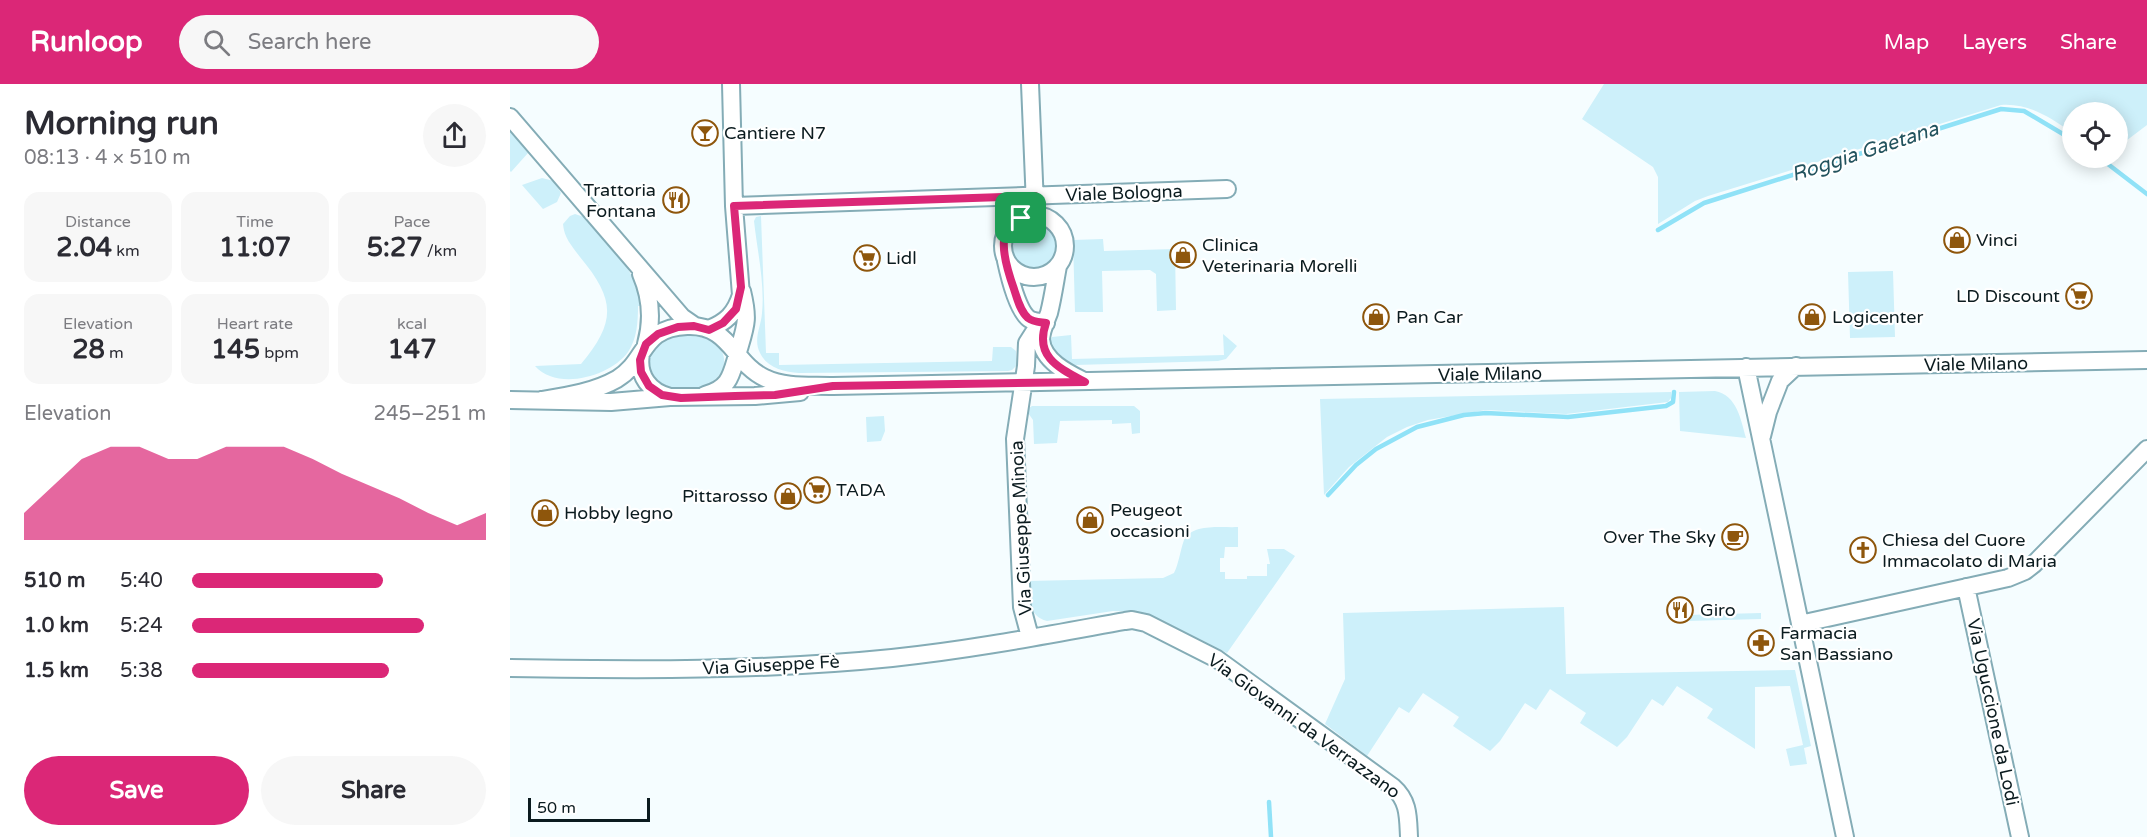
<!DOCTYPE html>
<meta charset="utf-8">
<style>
:root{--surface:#fff;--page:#f7f7f7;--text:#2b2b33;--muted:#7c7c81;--accent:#db2777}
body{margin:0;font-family:"Varela Round",sans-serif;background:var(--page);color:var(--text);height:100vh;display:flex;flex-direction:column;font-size:22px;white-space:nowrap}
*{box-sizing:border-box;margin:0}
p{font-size:20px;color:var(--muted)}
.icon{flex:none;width:33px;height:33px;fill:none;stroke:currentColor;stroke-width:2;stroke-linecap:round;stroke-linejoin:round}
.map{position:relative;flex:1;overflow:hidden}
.panel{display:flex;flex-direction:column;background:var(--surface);width:510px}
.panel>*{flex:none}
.controls{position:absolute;left:1552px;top:18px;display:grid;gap:12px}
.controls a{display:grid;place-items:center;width:66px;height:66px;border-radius:50%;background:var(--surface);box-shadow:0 3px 15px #0003;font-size:30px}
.scale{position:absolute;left:18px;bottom:15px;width:122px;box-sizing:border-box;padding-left:6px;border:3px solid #0b1b1f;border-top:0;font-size:16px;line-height:21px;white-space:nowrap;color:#0b1b1f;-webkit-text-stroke:4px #fff;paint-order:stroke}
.pin{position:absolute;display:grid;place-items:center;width:51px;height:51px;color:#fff;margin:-26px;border-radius:12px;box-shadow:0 3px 9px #0006}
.round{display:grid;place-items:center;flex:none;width:63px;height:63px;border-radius:32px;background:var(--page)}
.overview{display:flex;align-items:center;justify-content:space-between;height:102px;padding:0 24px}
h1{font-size:33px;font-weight:800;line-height:45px}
.metrics{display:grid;grid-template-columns:repeat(3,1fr);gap:9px;height:102px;padding:6px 24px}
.metrics div{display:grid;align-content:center;border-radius:15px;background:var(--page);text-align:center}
.metrics b{font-size:26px;font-weight:800}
.metrics small{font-size:16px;font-weight:400}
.metrics p{font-size:16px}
.chart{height:168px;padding:12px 24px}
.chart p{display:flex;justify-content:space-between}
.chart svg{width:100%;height:108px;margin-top:6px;fill:var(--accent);opacity:.7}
.action{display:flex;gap:12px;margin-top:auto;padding:12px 24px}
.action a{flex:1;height:69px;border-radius:36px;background:var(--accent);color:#fff;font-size:24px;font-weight:800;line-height:69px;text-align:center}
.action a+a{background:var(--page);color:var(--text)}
ul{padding:0 24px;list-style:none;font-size:20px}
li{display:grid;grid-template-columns:96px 72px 1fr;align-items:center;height:45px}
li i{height:15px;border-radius:8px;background:var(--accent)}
header{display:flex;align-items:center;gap:36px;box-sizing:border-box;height:84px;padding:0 30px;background:var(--accent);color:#fff}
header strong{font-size:28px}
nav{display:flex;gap:33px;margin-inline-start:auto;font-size:21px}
.search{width:420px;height:54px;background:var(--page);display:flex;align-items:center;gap:15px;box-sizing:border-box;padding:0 21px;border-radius:33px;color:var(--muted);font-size:22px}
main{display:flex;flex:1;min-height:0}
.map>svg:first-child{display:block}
</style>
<header>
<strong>Runloop</strong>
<div class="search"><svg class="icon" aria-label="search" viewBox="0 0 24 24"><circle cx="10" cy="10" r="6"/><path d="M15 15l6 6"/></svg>Search here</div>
<nav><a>Map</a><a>Layers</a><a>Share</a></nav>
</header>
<main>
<section class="panel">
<div class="overview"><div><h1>Morning run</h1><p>08:13 · 4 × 510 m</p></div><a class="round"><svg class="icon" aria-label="share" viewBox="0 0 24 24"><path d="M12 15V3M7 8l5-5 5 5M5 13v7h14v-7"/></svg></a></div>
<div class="metrics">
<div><p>Distance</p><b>2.04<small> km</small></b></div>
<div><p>Time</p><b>11:07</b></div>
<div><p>Pace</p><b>5:27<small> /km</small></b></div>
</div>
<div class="metrics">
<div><p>Elevation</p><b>28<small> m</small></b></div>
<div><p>Heart rate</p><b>145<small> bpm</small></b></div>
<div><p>kcal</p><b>147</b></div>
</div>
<div class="chart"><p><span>Elevation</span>245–251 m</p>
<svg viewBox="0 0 160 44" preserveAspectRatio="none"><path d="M0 44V33L10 22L20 11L30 6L40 6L50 11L60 11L70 6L80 6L90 6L100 11L110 17L120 22L130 27L140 33L150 38L160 33V44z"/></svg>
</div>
<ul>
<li><b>510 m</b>5:40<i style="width:65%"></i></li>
<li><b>1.0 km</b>5:24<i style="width:79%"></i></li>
<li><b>1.5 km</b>5:38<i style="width:67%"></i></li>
</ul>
<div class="action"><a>Save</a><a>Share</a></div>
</section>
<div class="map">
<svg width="1637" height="753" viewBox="0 0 1637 753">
<rect width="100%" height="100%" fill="#f5fdff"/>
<path fill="#cdf0fa" d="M1094,0H1637V41L1608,63V28H1563V49C1540,34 1520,19 1491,21L1198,112L1185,117L1148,140V93L1143,83L1072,35Z
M0,46L18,69L1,88L0,87Z
M32,94L44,97L51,109L47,118L33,125L12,101Z
M65,130L74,133C101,163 123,181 133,222H128C128,238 127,255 118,268C100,293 47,307 25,282L71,280C106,238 106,216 70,173C62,162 54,154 53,140L60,132Z
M251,132L256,269H269V281L482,277L483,263H501L506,267L507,281L502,286L498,287L289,289C274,288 257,284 250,269C243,255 251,243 252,229C255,200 247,165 244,137L246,133Z
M501 162a23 23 0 1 1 46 0a23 23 0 1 1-46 0Z
M593,155L594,167L665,165L666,226L647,227L646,190L640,186L592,187L593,228H565L563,156Z
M1383,187L1385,253L1340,254L1338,188Z
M713,250L727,262L716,275L708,277L565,281C552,279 544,270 539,259L542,253L561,251L562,275L714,271Z
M182,251C240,260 212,318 160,303C139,297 131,271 151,258C161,252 171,251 182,251Z
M1205,307C1227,311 1231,336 1236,354L1170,347L1169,308Z
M1161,308V314L1158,318L1056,330L976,326L918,336L897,343L877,353L839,383L814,411L810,315Z
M522,322H624L630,327V349L622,350L621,339L602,340V336L550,337L547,359L524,360L523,336L516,326Z
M374,332L375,347L371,357L357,358L356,333Z
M728,443V463H715L714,474H710V488H715V495H737V492H757V480H760L757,465H774L785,472L717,569L628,528L603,527L537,537C518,532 519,514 518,497L653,494L664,489C669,479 670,467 674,456C683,439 712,444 728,443Z
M1054,523L1056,590L1285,586L1301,662L1294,664L1297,680L1280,682L1276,665L1293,661L1280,602L1245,603V665L1197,634L1203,625L1167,602L1153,622L1142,615L1117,653L1107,663L1070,639L1076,629L1040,605L1026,626L1015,619L990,657L980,667L943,642L949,633L913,609L899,629L889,623L857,672L815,640L835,595L833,529Z
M1251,529V535L1176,537V531Z"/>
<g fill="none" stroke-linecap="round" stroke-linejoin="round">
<path stroke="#90e2f7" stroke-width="4.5" d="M1590,74L1637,110
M1148,146L1194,119L1491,25L1514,27L1563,56
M818,411L846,381L866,365L907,343L954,331L976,329L1058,333L1156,322L1163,318L1164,308
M759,718L761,753"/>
<g stroke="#84acb6" stroke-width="20">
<path id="minor" d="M520,0L525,121
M0,33L172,233L185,242
M224,122L717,105
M493 162a31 31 0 1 1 62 0a31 31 0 1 1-62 0Z
M496,177C499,191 508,230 521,236C525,238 531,238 536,239
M548,182C545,198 543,213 539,229C536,237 531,247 531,256C533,277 558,289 574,297
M131,190C141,213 143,235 136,260
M199,245C216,238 225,230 231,211L224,122L221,0
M131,270C127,292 140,308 160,313
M1236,283L1335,753
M195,311C221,304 221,290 228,268C236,241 239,236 232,207
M0,316L101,318L160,313L245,312L290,308
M32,316C57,312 84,308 107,295C138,276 130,244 177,242C220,240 223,279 255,294C275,304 301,301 323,302L1637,276
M1252,352L1258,328L1270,297L1286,282
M1456,503L1510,753
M1290,540L1498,494L1515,487L1524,480L1637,365
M520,553L512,523L505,355L516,282L517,259L524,248L536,239
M0,584C127,586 255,587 382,574C460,566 537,551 615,537L622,536L636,539L707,575L883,703C899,717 898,733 899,753"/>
</g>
<use href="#minor" stroke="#fff" stroke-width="16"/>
</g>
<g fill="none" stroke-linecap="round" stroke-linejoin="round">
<g stroke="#fff" stroke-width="12">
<path id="route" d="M525,112V131C480,133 494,177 504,205C507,214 510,227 518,234C523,238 530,238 536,239C524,273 549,284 575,298L323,302L265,311L225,312L171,314L152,311L139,302L131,288L130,276L136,260L148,250L168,243L184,242L199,246L213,239L226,225L231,203L224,122Z"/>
</g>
<use href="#route" stroke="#db2777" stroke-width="8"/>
</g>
<defs>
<g id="bar-ring" transform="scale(1.35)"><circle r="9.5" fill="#fff" stroke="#8e560c" stroke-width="1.5"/><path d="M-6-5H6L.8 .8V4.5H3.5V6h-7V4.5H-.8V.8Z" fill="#8e560c"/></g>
<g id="restaurant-ring" transform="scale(1.35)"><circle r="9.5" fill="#fff" stroke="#8e560c" stroke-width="1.5"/><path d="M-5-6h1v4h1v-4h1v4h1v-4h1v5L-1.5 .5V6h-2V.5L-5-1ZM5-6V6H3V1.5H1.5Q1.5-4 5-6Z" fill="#8e560c"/></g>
<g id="shop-ring" transform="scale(1.35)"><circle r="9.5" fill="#fff" stroke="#8e560c" stroke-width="1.5"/><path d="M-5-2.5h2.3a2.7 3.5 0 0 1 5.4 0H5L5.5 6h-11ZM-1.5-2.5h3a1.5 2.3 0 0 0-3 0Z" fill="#8e560c"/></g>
<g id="supermarket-ring" transform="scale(1.35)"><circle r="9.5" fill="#fff" stroke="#8e560c" stroke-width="1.5"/><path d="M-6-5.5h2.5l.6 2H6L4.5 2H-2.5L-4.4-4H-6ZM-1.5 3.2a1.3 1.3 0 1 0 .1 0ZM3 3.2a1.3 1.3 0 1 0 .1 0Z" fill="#8e560c"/></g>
<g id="cafe-ring" transform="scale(1.35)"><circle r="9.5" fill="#fff" stroke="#8e560c" stroke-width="1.5"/><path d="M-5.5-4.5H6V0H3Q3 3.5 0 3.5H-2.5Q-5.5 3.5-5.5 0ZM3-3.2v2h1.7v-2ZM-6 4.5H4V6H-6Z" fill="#8e560c"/></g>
<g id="church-ring" transform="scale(1.35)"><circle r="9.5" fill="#fff" stroke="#8e560c" stroke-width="1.5"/><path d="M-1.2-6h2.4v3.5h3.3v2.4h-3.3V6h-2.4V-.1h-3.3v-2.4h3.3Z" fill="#8e560c"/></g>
<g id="pharmacy-ring" transform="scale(1.35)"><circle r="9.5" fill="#fff" stroke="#8e560c" stroke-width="1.5"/><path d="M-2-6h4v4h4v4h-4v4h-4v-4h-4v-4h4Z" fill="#8e560c"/></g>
</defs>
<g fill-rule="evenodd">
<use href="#bar-ring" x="195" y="49"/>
<use href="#restaurant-ring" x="166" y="116"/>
<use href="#shop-ring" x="1447" y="156"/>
<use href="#shop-ring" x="673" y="171"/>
<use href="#supermarket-ring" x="357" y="174"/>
<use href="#supermarket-ring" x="1569" y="212"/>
<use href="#shop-ring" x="866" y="233"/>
<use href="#shop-ring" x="1302" y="233"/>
<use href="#supermarket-ring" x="307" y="406"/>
<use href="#shop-ring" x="278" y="412"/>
<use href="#shop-ring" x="35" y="429"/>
<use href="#shop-ring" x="580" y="436"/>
<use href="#cafe-ring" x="1225" y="453"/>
<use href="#church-ring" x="1353" y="466"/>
<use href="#restaurant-ring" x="1170" y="526"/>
<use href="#pharmacy-ring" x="1251" y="559"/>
</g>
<g text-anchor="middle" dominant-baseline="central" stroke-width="4.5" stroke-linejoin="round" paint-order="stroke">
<g font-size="18" fill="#0b1b1f" stroke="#fff" text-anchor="start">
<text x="214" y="49">Cantiere N7</text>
<text x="146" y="106" text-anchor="end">Trattoria<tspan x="146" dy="21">Fontana</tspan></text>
<text x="1466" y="156">Vinci</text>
<text x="692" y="161">Clinica<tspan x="692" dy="21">Veterinaria Morelli</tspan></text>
<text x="376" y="174">Lidl</text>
<text x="1550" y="212" text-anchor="end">LD Discount</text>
<text x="886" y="233">Pan Car</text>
<text x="1322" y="233">Logicenter</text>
<text x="326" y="406">TADA</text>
<text x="258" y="412" text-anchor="end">Pittarosso</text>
<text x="600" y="426">Peugeot<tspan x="600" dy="21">occasioni</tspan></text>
<text x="54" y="429">Hobby legno</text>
<text x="1206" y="453" text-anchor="end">Over The Sky</text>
<text x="1372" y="456">Chiesa del Cuore<tspan x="1372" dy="21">Immacolato di Maria</tspan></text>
<text x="1190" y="526">Giro</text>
<text x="1270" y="549">Farmacia<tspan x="1270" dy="21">San Bassiano</tspan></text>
</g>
<g font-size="18" fill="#0b1b1f" stroke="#fff">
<text transform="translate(614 109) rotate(-2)">Viale Bologna</text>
<text transform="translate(1466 280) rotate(-1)">Viale Milano</text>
<text transform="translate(980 290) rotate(-1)">Viale Milano</text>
<text transform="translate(511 444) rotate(-93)">Via Giuseppe Minoia</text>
<text transform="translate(261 581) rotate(-3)">Via Giuseppe Fè</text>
<text transform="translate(1483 628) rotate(78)">Via Uguccione da Lodi</text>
<text transform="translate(794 642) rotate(36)">Via Giovanni da Verrazzano</text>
</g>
<g font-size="20" font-style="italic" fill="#23535e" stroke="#fff">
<text transform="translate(1355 68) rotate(-18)">Roggia Gaetana</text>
</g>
</g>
</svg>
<div class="controls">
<a><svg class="icon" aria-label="locate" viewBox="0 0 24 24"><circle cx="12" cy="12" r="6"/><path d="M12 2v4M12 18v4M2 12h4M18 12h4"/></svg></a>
</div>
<div class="scale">50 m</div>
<div class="pin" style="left:511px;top:134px;background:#1e9e55"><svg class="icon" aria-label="arrive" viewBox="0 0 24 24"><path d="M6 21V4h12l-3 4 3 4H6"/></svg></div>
</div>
</main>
